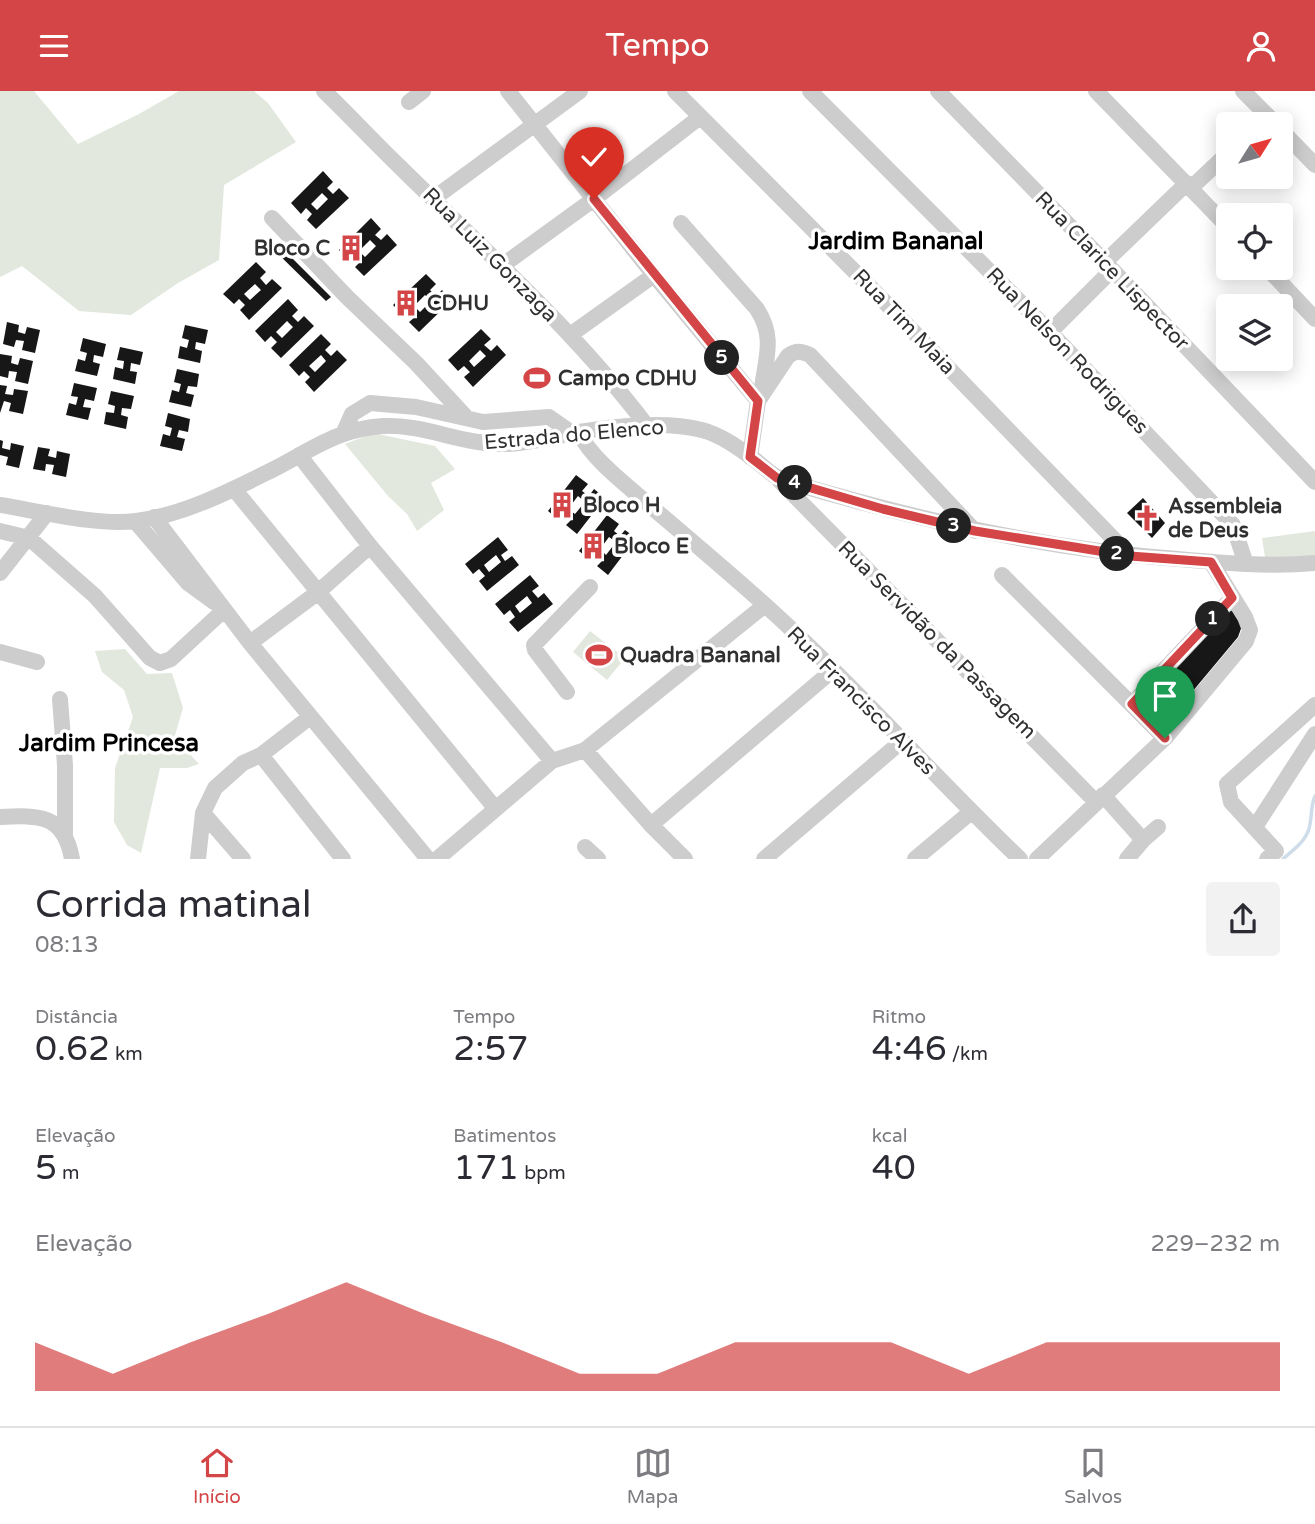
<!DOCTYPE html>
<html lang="pt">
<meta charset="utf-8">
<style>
:root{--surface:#fff;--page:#f2f2f3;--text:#2b2b33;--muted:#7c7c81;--line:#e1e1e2;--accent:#d34546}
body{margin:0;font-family:"Varela Round",sans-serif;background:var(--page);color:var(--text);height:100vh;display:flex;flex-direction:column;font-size:26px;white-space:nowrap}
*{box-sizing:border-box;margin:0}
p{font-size:23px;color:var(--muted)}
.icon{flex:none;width:38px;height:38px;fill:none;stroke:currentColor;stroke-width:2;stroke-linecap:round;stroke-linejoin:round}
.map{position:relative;height:768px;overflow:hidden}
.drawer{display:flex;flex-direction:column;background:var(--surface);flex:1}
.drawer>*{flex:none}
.needle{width:46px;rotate:53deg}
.tools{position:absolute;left:1216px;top:21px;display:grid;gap:14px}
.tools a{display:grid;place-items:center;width:77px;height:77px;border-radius:7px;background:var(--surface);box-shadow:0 4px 18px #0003;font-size:35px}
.pin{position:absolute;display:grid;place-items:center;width:60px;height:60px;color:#fff;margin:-72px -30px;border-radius:50% 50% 50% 0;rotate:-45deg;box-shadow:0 0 7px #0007}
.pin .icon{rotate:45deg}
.km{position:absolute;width:35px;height:35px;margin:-18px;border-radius:50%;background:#222;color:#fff;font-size:19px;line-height:35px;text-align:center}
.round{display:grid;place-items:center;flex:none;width:74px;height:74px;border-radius:7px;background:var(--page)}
.head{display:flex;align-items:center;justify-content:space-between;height:119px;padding:0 35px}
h1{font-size:38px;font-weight:600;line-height:52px}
.metrics{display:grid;grid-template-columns:repeat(3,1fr);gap:10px;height:119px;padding:7px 35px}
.metrics div{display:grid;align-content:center}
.metrics b{font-size:35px;font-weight:600}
.metrics small{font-size:19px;font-weight:400}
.metrics p{font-size:19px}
.chart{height:196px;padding:14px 35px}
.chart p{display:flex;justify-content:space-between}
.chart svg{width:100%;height:126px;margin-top:7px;fill:var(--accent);opacity:.7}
header{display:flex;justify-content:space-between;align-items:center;height:91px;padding:0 35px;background:var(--accent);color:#fff;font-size:32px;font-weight:600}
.tab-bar{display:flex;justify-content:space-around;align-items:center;height:98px;border-top:2px solid var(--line);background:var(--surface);font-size:19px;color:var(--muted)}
.tab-bar a{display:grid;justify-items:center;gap:4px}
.tab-bar .on{color:var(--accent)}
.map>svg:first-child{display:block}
</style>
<header><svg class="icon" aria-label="menu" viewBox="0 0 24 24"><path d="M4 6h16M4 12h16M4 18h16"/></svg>Tempo<svg class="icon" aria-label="person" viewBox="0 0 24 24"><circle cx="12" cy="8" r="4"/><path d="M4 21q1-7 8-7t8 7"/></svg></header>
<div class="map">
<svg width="1315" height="768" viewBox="0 0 1315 768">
<rect width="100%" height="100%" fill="#fff"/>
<path fill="#e2e8dd" d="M0,0H34L78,53L139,23L179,0H254L268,12L296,51L224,94L219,169L178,192L131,224L79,220L22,175L0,186Z
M373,342L435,355L455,378L431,392L444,419L417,440L407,423L388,405L345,353Z
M1315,440V464L1279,469L1265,466L1262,447Z
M590,540L625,567L607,589L573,561Z
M125,558L147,583L172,582L183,617L173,651L185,658L199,673L187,677H160L141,762L127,754L114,731L115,677L133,626L124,599L102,581L95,560Z"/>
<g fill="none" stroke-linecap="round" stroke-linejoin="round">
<path stroke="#cedde9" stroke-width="3.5" d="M1283,768C1294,758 1308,749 1310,733C1312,723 1311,714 1315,705"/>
</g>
<path fill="#171717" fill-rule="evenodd" d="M323,80L333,91L327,97L333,103L339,97L349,107L316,138L307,129L312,123L306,117L301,123L291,112ZM322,102L328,108L317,119L311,113Z
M371,127L381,138L375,144L381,149L387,143L397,154L364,185L355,176L361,170L354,163L349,169L339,159ZM370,149L376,155L365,166L359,160Z
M276,151L331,206L326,210L270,155Z
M256,171L266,181L260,187L266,194L272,188L282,197L249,229L240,219L245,214L239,208L234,213L223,203ZM255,193L261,199L250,209L244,203Z
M426,183L436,193L430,199L436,205L442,199L452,209L419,241L409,231L415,226L409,219L404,225L393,214ZM425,204L431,210L420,221L414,215Z
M288,208L298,219L292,225L298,231L304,225L314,235L281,267L271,257L277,251L271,245L265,251L255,240ZM287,230L293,236L282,247L276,241Z
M7,231L19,234L18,241L25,243L27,236L40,239L35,262L22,259L24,250L16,249L14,256L3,253Z
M185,234L208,239L205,253L196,251L195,258L202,260L200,272L178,267L180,255L187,257L189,249L182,247Z
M481,238L491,248L484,254L491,260L497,254L506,264L473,296L464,286L470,281L464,275L458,280L448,269ZM480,259L486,265L474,276L469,270Z
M321,243L331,253L325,259L331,265L337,259L347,269L314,301L305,291L310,286L304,280L299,285L289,274ZM321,264L326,270L315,281L309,275Z
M83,247L106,253L103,266L94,264L93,271L100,273L97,285L75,280L78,268L85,270L87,262L80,260Z
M120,256L143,261L140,274L131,272L130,280L137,281L135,293L113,288L115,276L123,278L124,270L117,269Z
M0,263L12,265L11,272L18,274L20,267L33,270L28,293L15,290L17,281L9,280L8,287L0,285Z
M177,278L199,283L197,296L188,295L186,302L194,304L191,316L169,311L172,299L179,301L181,293L174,291Z
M74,292L97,297L94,310L85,308L83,316L91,317L88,329L66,324L69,312L76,314L78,306L71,305Z
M0,294L7,295L5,303L13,304L14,298L28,300L23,323L9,320L11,312L4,310L0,322Z
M111,300L134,305L131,318L122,317L121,324L128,326L126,338L104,333L106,321L114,322L115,315L108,313Z
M168,322L190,328L188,341L179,339L177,346L185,348L182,360L160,355L163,343L170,345L172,337L165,335Z
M0,349L3,350L2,357L10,359L11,352L24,355L19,377L6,374L8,366L0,364Z
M38,356L50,358L48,365L56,367L57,360L70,363L66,386L52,383L54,374L46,373L45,380L33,378Z
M576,384L588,393L582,400L589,405L594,398L605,407L577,443L566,434L572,428L564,422L559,429L548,420ZM578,405L585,411L575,423L568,418Z
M1143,407L1165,432L1152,447L1127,422Z
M607,424L619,433L614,440L620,445L625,439L636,447L608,484L597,475L603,469L595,463L590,469L579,460ZM609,446L616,451L606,464L600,458Z
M498,446L508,459L501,464L505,470L512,465L519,474L487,500L479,490L485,485L479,478L473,483L465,473ZM496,464L501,471L489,481L484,474Z
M530,484L539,495L532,500L538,507L544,502L553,513L518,541L509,531L515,526L510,519L504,524L495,513ZM527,505L532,512L520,522L515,515Z
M1230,514L1243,532L1238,546L1177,619L1153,595Z"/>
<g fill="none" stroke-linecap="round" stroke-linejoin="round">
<path stroke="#cdcdcd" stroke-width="16" d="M324,0C350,25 374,51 400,76C485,160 575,240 647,335
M508,0L654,184L758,310
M675,0L876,202L1130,465
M810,0L1050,241L1233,434L1246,473
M938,0L1105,171L1315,391
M1096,0L1228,136
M1243,0L1276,33
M409,11L423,0
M1281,39L1315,74
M1192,96L1228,62
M433,108L580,0
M272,127L347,206L416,272L465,325
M681,132L757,218C775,246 766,266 762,297
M1105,171L1187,92
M503,174L594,108L700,26
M1267,177L1315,228
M1050,241L1112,179
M570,244L654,184
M344,341L352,323L370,312L416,316L483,331L549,326L572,342
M578,341C594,370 623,391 648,413C687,446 726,479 764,513C854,594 933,685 1020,768
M299,364L370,455L552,670L585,659L765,514
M750,366L758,310L788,265C796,259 801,260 810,264L975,440
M779,389L1096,711
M234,398L495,717
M0,414C38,420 98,435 136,430C183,424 228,401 270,380C310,360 336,338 383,335C424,333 463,354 504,353C529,353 554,345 579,341C614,335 667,330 702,339C721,344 739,357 755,369C764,376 772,385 783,389C912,428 1043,458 1178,468C1224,472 1269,476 1315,472
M154,426L250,552L428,768
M135,430L188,492L214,511
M0,440L29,447L95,505L150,567L160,572L171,568L224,519
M0,482L47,422
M1002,484L1165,647
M250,552L317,502L370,455
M0,561L37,571
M567,601L535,559L534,554L590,496
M60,608L65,674V745
M1132,613L1232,507
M585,659L651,734L685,768
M261,664L343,768
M1103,704L1143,749
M203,722L243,768
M0,726C39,724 64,723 72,768
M651,734L833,579
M1255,736L1315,643
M585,756L598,768
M198,768L203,722L215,697L243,672L261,664L310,626
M437,768L552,670
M764,768L902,650
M915,768L971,721
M1037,768L1165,647L1246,550L1250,539L1245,526L1211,471
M1127,768L1143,749L1158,736
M1267,768L1276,760L1231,711L1227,693L1315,614"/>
</g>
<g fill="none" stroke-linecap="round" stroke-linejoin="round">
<g stroke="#fff" stroke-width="14">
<path id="route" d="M594,108L758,310L750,366L777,387L883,418L975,440L1130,465L1211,471L1232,507L1132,613L1165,647"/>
</g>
<use href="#route" stroke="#d34546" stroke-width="9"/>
</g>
<defs>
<g id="building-bare" transform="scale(2.1)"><path d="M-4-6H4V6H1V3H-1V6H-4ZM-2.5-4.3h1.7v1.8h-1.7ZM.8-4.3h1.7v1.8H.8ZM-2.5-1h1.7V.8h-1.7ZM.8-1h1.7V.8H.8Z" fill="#d34546" stroke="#fff" stroke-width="2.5" paint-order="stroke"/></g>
<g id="stadium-bare" transform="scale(2.1)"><path d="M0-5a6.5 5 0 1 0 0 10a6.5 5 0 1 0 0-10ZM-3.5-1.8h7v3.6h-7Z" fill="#d34546" stroke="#fff" stroke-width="2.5" paint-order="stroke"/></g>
<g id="church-bare" transform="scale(2.1)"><path d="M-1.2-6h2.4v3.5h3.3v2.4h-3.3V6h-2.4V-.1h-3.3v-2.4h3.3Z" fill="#d34546" stroke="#fff" stroke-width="2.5" paint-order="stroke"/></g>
</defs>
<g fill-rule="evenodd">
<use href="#building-bare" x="351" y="157"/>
<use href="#building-bare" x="406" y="212"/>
<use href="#stadium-bare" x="537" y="287"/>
<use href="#building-bare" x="562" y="414"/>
<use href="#church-bare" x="1147" y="427"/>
<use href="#building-bare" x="593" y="455"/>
<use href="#stadium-bare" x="599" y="564"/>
</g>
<g text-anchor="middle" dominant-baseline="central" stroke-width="7" stroke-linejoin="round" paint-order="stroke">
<g font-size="21" font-weight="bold" fill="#303030" stroke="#fff" text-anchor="start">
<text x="330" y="157" text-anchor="end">Bloco C</text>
<text x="427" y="212">CDHU</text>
<text x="558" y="287">Campo CDHU</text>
<text x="583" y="414">Bloco H</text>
<text x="1168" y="415">Assembleia<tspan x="1168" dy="24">de Deus</tspan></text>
<text x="614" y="455">Bloco E</text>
<text x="620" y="564">Quadra Bananal</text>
</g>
<g font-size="21" fill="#303030" stroke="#fff">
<text transform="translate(490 164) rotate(45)">Rua Luiz Gonzaga</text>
<text transform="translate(1112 180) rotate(46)">Rua Clarice Lispector</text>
<text transform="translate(904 231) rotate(46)">Rua Tim Maia</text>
<text transform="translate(1067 260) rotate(46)">Rua Nelson Rodrigues</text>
<text transform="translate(574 344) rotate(-5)">Estrada do Elenco</text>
<text transform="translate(937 549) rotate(45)">Rua Servidão da Passagem</text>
<text transform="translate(861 610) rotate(45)">Rua Francisco Alves</text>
</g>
<g font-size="24" font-weight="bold" fill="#000" stroke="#fff">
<text x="896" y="150">Jardim Bananal</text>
<text x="109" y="652">Jardim Princesa</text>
</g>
</g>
</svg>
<div class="tools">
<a><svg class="needle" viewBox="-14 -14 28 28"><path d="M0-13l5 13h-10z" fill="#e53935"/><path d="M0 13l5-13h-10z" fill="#7c7c81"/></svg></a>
<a><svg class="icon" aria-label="locate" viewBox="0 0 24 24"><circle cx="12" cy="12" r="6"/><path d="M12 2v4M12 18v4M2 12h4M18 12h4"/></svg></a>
<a><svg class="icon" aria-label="layers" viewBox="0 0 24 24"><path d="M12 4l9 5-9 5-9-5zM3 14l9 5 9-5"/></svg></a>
</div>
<div class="pin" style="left:1165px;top:647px;background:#1e9e55"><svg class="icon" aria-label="arrive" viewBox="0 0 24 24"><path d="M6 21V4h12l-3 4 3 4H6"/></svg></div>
<div class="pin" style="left:594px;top:108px;background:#d93025"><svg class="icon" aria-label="check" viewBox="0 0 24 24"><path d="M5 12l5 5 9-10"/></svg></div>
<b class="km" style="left:1213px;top:528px">1</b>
<b class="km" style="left:1117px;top:463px">2</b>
<b class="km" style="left:954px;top:435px">3</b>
<b class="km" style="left:795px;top:392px">4</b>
<b class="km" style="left:722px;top:267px">5</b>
</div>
<section class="drawer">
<div class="head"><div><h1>Corrida matinal</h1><p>08:13</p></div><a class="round"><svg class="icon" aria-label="share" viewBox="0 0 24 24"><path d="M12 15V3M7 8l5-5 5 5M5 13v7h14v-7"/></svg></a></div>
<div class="metrics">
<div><p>Distância</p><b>0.62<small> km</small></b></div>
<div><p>Tempo</p><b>2:57</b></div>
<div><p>Ritmo</p><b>4:46<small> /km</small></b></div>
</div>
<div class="metrics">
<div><p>Elevação</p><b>5<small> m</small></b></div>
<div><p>Batimentos</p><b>171<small> bpm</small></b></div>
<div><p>kcal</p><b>40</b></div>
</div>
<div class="chart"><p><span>Elevação</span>229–232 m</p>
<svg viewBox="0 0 160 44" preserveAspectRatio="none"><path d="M0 44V27L10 38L20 27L30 17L40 6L50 17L60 27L70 38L80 38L90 27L100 27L110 27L120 38L130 27L140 27L150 27L160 27V44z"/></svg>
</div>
</section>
<nav class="tab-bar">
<a class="on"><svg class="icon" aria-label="home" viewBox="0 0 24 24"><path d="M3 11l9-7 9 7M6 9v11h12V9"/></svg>Início</a>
<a><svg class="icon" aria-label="map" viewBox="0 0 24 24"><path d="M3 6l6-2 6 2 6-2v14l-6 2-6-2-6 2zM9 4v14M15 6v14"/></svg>Mapa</a>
<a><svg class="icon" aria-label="saved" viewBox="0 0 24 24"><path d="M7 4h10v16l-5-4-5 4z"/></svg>Salvos</a>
</nav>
